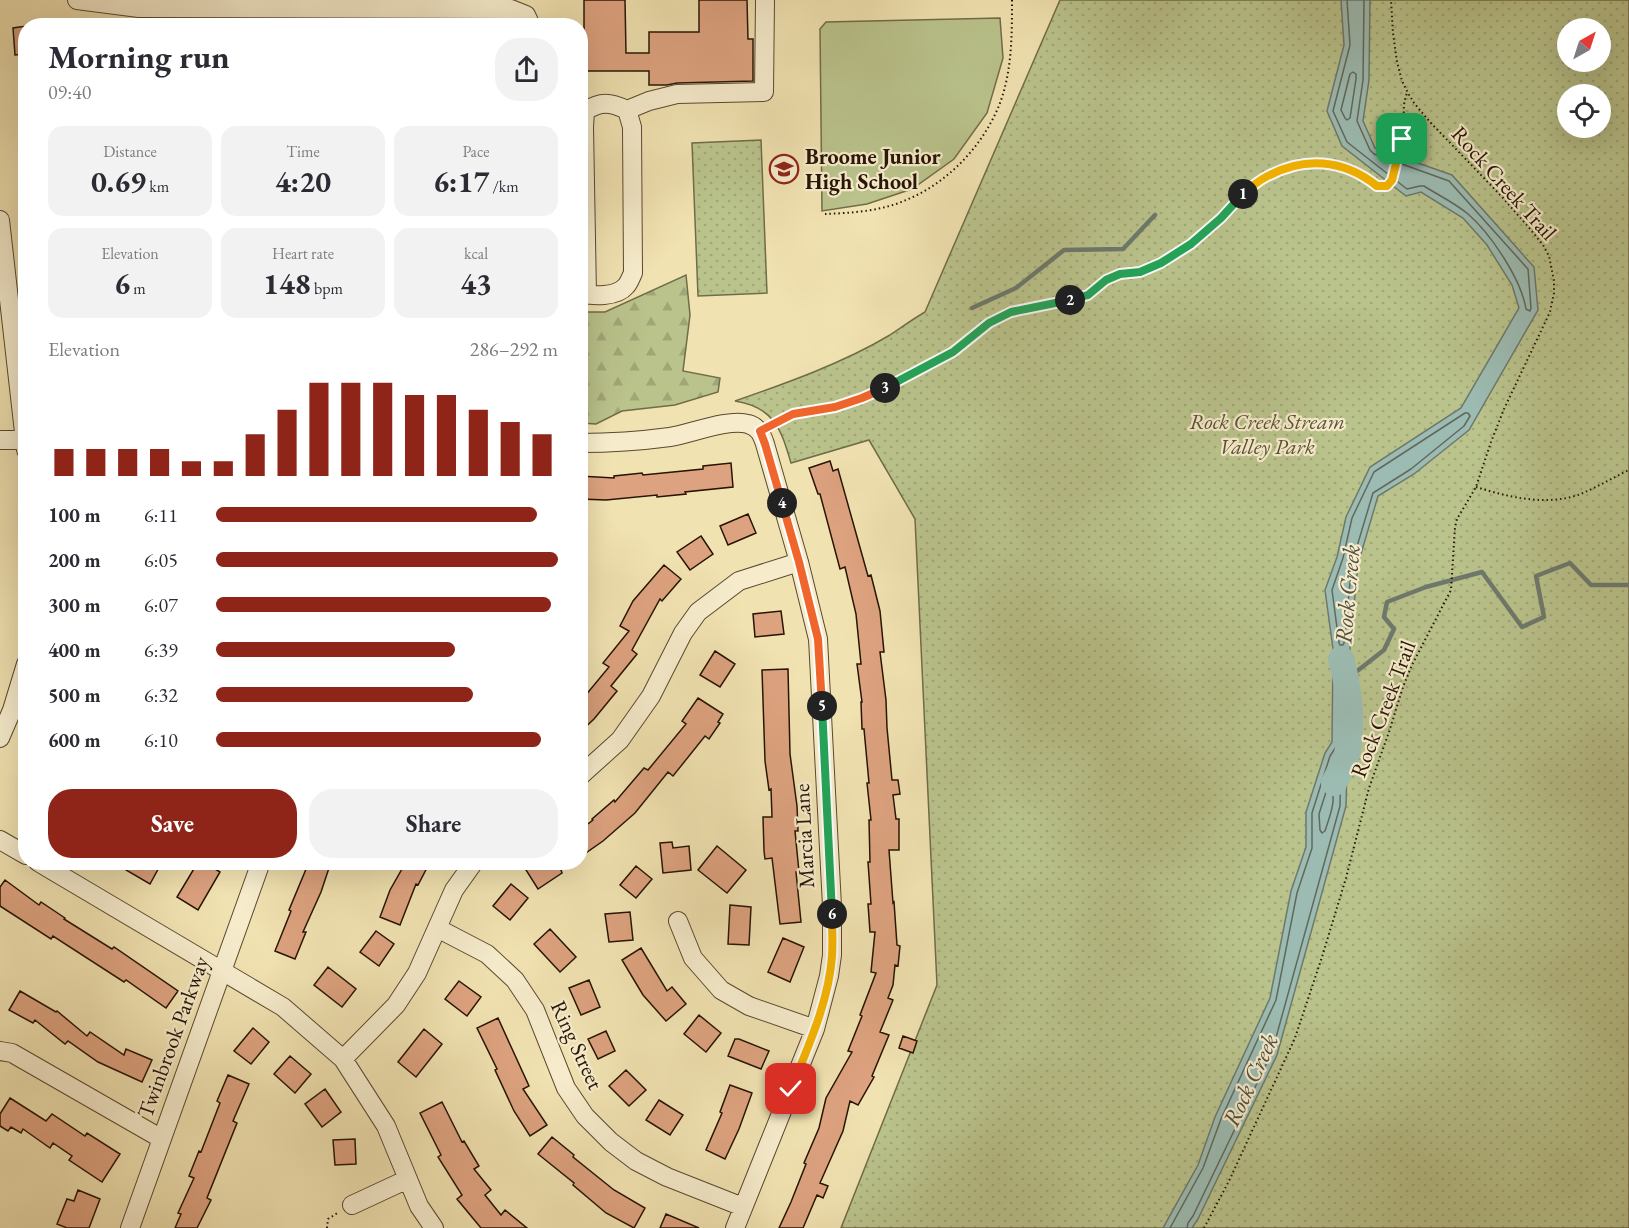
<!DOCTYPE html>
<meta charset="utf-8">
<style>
:root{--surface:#fff;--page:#f2f2f3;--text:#2b2b33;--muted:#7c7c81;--accent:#8f2418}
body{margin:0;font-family:"EB Garamond",serif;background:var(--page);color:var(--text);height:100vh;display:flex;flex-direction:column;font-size:22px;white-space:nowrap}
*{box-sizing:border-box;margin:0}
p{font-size:20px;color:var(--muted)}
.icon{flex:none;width:33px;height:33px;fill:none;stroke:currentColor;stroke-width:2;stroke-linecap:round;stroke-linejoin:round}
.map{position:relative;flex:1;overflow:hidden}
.sheet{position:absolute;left:18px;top:18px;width:570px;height:852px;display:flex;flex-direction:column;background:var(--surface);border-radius:24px;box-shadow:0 6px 24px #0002}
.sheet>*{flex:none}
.needle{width:39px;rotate:39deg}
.controls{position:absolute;left:1557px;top:18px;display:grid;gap:12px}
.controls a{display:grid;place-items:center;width:54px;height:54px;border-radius:50%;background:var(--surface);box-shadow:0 6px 24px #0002;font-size:30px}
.pin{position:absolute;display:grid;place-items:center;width:51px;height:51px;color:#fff;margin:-26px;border-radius:12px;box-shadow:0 3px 9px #0006}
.km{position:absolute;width:30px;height:30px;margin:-15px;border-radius:50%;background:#222;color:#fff;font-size:16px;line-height:30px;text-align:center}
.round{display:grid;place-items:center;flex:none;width:63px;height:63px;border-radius:24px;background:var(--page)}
.head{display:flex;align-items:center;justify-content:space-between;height:102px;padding:0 30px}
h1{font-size:33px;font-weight:700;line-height:45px}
.figures{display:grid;grid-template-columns:repeat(3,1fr);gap:9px;height:102px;padding:6px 30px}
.figures div{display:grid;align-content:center;border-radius:15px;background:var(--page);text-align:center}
.figures b{font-size:30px;font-weight:700}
.figures small{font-size:16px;font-weight:400}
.figures p{font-size:16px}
.chart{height:168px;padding:12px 30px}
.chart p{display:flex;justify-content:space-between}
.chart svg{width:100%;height:108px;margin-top:6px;stroke:var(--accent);stroke-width:6}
.primary-button{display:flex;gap:12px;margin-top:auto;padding:12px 30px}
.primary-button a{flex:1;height:69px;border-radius:24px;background:var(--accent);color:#fff;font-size:24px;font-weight:700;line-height:69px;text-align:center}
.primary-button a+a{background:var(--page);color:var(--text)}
ul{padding:0 30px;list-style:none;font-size:20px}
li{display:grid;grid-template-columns:96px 72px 1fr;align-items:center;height:45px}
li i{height:15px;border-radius:8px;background:var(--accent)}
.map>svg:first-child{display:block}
</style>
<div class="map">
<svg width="1629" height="1228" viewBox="0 0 1629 1228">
<defs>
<pattern id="forest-firs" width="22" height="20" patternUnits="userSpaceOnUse" patternTransform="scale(1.5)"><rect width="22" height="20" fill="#bac38c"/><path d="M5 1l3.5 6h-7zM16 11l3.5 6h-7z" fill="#a0a777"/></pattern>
<pattern id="park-dots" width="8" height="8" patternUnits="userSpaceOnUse" patternTransform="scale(1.5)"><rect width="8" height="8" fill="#bac38c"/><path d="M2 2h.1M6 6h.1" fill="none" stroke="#a0a777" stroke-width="1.8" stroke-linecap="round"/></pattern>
</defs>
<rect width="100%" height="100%" fill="#f1e2b1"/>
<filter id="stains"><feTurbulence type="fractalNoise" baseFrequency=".00333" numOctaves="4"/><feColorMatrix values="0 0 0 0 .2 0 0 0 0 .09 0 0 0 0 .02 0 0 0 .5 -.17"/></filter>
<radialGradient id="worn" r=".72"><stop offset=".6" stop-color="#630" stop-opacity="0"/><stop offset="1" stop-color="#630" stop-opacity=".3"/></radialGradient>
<path fill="#bac38c" stroke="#706c48" stroke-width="1.5" d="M1000,18L1003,58L987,113L954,159L912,189L867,204L822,211L820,29L826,22Z"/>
<path fill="url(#forest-firs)" stroke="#706c48" stroke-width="1.5" d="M686,275L690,315L683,371L720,378L718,392L675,405L622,411L596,424L581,423V312H605Z"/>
<path fill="url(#park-dots)" stroke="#706c48" stroke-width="1.5" fill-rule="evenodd" d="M1060,0H1629V1228H841L937,985L915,519L869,440L791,463C781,429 774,407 735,401C787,383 843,363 890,335C902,327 913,319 925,312ZM1568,28H1600V62H1568ZM1568,94H1600V128H1568Z
M761,140L767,293L698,296L692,143Z"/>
<path fill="#9cbcb3" stroke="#6d796d" stroke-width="1.5" d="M1341,0H1370L1369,80L1363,121L1375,148L1452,175L1534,267L1538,310L1469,430L1414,474L1378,496L1358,564L1350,647L1346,806L1277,1055L1198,1219L1192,1228H1163L1198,1165L1215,1117L1270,998L1291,891L1306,847V812L1325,753L1332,742L1333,649L1325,590L1337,557L1346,517L1370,467L1461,408L1519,308L1512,285L1487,245L1463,218L1421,192L1406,196L1342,146L1327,111L1344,45Z"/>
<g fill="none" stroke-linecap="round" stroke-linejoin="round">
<path stroke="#62685c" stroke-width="1.5" d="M1347,0L1350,45L1333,111L1347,142L1407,189L1420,186H1424C1438,195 1455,203 1468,214C1491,234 1521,279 1526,309L1530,311L1531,308L1528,269L1449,181L1374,154L1370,150L1357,121L1363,80L1364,0
M1353,72L1356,74V79L1350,118L1347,120L1345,118L1341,110L1350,74Z
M1465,413H1468L1470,416L1464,426L1411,469L1373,493L1352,563L1344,643L1343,645H1340L1339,643L1332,590L1343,558L1352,518L1374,472Z
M1331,787C1337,800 1329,818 1325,831L1322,833L1320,830L1319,814L1327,789Z
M1170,1228L1203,1168L1221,1119L1276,1000L1297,893L1312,848V813L1330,756L1336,747H1339L1341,749L1340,806L1272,1052L1193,1216L1188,1223L1187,1228"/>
<path stroke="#6d796d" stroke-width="4.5" d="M972,308L1016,288L1064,250L1123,249L1155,215
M1347,679L1384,650L1394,629L1384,617L1387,602L1426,587L1482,572L1522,627L1544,617L1536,576L1570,563L1591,585H1629"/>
<path stroke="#9cbcb3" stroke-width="26" d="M1334,783C1339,772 1347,760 1348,748C1353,718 1349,688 1341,659"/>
</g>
<path fill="#dda27f" stroke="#271404" stroke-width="1.5" d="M584,0H625L626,53H649V32H699V0H747L748,39H753V81L677,83L667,85H649V71H580V54H584Z
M26,26V54L15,55L13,28Z
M830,461L833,471L838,469L868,576L871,575L880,611L884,652H880L886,700L887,728L892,780H898L900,794L893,795L896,819H899V850H889L893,903L894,902L897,945L900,946L898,966L895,965L893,985L888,998L893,1000L880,1032L889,1035L872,1076L874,1077L858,1105L850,1101L843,1131L820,1183L828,1186L823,1198L817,1195L803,1228H779L791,1202L806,1164L804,1163L819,1128L826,1098L852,1052L848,1051L862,1016L860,1015L876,973L871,972L875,932H870L868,904H871L868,862H870L869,820H871L867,783H869L864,729H862L861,702H862L857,664H861L856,614L845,567L840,569L820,494H818L809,468Z
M731,463L733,487L685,492L686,494L657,497V495L606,500L580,499V476L614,478V476L642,473L643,475L703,469V466Z
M748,514L756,533L728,545L720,526Z
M701,536L713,554L690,570L677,552Z
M664,565L681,579L662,601L660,599L632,650L637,654L611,686L617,691L594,719L580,732V702L609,667L603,663L629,631L620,626L633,601Z
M781,611L784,634L755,637L753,614Z
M715,651L735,664L720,687L700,675Z
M788,669L790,754L797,806L798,831H795L799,872H796L801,922L780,924L772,858L765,859L764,851L763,817H772L771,789L769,790L765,761L762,670Z
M698,698L723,714L718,722L720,723L709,739L705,736L673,776L668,772L635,813L603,841L580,857V830L593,820L592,819L614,800L615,802L644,768L648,770L686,724L682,721Z
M672,842L673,848L689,846L691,870L663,873L660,843Z
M717,846L746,870L727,893L698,870Z
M130,862H162L150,884L126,870Z
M198,862H204L220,872L198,910L177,897Z
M309,862H331L321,892L303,932H306L295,959L275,951L291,911L289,910Z
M406,862H430L418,885L416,884L400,925L380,917L390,890Z
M537,862H572L561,870L562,873L538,889L526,870Z
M636,866L652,879L636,898L620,885Z
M5,880L39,905L41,902L65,918L64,919L112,949L114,947L178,991L166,1008L126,980L124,982L53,936L51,939L0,906V887Z
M511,884L528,898L510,920L493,906Z
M730,905L751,907L749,945L728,944Z
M630,912L633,940L609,942L605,914Z
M550,929L576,957L560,972L534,944Z
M376,931L394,944L379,966L360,952Z
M783,938L804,947L790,982L768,972Z
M641,948L667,991L672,987L686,1004L666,1021L643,995L622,960Z
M328,967L356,989L342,1007L314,985Z
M589,980L600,1007L581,1015L569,988Z
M459,981L481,997L467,1016L445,999Z
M20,991L56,1012L57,1011L87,1036L90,1032L124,1055L126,1049L152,1060L142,1082L98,1062L68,1041L65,1044L35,1020L33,1023L9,1010Z
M699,1015L721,1033L706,1052L684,1034Z
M498,1018L529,1086L523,1089L547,1125L530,1136L514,1111L495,1070L497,1069L477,1028Z
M253,1028L269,1042L251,1064L234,1051Z
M424,1029L442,1044L416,1077L398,1062Z
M606,1031L615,1051L598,1059L588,1039Z
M903,1036L917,1041L913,1053L899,1048Z
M735,1039H739L769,1051L761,1069L728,1056Z
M290,1056L311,1074L295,1093L274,1074Z
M626,1070L646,1090L629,1106L609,1086Z
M228,1075L249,1084L233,1121L237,1123L207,1198L211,1200L197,1228H175L181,1214L178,1213L194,1178L189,1176L199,1151L201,1152L220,1103L217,1101Z
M730,1085L752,1093L739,1129L725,1159L706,1150L722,1113L720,1112Z
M325,1089L341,1112L322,1127L305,1104Z
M10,1098L46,1121L52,1114L85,1136L87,1133L120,1154L102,1182L69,1160L72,1156L53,1143L50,1148L23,1129L21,1133L11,1127L8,1131L0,1126V1114Z
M659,1100L683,1115L670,1135L646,1120Z
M442,1102L462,1142L464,1141L479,1166L474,1169L491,1190L485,1195L501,1215L505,1210L527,1228H481L457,1199L462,1195L438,1157L441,1155L420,1113Z
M552,1137L574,1155L573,1157L614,1190L645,1208L634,1228L606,1213L573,1185L574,1183L538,1154Z
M355,1139L356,1164L335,1165L333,1140Z
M78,1190L100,1199L89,1228H67L57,1224L67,1199L74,1201Z
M666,1214L699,1228H660Z"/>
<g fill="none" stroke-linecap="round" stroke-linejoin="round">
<g stroke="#5a482f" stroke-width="20">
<path id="minor" d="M77,0L139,8L511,9L526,15L531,26
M627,110L649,101L677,94L764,92L765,0
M0,220L26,450
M580,292C592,297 617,297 626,286C629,283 631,277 633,273L632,127L627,110C610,102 601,101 585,111L584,127L587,295
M0,440H26
M580,443C610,443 640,441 670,437C690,434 729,418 748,424C759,427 762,435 765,444L799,562L818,639L832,906V955L829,976L815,1029L735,1228
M0,738L12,710L26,664
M580,776L620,740L651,696L683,633L698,612L739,581L799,562
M0,840L26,855
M38,862L283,1007L343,1059L386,1126L419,1206L434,1228
M678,921L693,958L721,990L749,1006L815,1029
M437,928L487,954L515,980L535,1010L566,1088L585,1116L611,1142L636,1161L667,1177L743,1207
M0,1051L12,1053L162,1139
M343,1059L396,1005L417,973L454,890L474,862
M352,1205L408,1179
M130,1228L261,862"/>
</g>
<path stroke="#271404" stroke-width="2" stroke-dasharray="1.5 3" stroke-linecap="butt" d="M825,214C851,213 882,211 906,200C946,184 981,148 998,108C1012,75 1012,36 1012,0
M773,424L793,414L835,407L862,398L895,383L953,352L989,323L1011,312L1088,295L1105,280L1120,274L1140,272L1161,263L1191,244L1221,218L1241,195L1264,177L1286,168L1309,162L1326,163L1366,177L1377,186H1387L1392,180C1395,169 1405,137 1405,127C1404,114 1402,107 1407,93
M1476,487C1508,497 1545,506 1578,495C1596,488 1612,478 1629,470
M327,1228L328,1219L339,1212
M1204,1228L1229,1181L1295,1038L1322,957L1346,878L1369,788L1389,732L1403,687L1412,665L1451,590L1455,527L1457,519L1476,487L1491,442L1504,409L1550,312L1554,293V281L1549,256L1543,245L1531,230L1503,198L1430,122L1414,103L1408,93L1402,81L1397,62L1393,33L1391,0"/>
<use href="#minor" stroke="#f6eccc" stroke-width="18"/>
</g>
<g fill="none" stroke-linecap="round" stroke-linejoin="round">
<g stroke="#fff" stroke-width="12">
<path id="split-1" d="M1243,194C1250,188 1258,181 1266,177C1304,156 1343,159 1377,186H1387L1392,180L1402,139"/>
</g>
<g stroke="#fff" stroke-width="12">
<path id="split-2" d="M1070,300L1088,295L1106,280L1120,274L1140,272L1161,263L1191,244L1221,218L1243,194"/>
</g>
<g stroke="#fff" stroke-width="12">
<path id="split-3" d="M885,388L953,352L989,323L1011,312L1070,300"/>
</g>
<g stroke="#fff" stroke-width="12">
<path id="split-4" d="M782,503L765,444L760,431L793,414L835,407L862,398L885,388"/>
</g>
<g stroke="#fff" stroke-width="12">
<path id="split-5" d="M782,503L799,562L818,639L822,706"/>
</g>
<g stroke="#fff" stroke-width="12">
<path id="split-6" d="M822,706L832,914"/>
</g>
<g stroke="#fff" stroke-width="12">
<path id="split-7" d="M791,1089C808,1047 829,1001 832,956C833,942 832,928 832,914"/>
</g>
<use href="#split-1" stroke="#f5b400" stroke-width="8"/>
<use href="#split-2" stroke="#22a559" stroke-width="8"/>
<use href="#split-3" stroke="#22a559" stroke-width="8"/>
<use href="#split-4" stroke="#f0652b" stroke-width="8"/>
<use href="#split-5" stroke="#f0652b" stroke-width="8"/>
<use href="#split-6" stroke="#22a559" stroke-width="8"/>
<use href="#split-7" stroke="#f5b400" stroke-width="8"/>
</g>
<defs>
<g id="school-ring" transform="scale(1.5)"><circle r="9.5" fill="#f6eccc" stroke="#8f2418" stroke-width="1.5"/><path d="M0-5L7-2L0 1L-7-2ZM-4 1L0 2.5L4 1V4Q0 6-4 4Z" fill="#8f2418"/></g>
</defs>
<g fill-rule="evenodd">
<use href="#school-ring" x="784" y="169"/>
</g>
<g text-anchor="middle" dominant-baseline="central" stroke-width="4.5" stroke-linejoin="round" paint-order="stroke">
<g font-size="22" font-weight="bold" fill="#271404" stroke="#f6eccc" text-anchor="start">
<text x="805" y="156">Broome Junior<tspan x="805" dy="25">High School</tspan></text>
</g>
<g font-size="22" fill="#271404" stroke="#f6eccc">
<text transform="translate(1504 183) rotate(48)">Rock Creek Trail</text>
<text transform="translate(1383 709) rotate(-69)">Rock Creek Trail</text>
<text transform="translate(804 836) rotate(-93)">Marcia Lane</text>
<text transform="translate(173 1037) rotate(-70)">Twinbrook Parkway</text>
<text transform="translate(577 1045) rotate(65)">Ring Street</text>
</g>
<g font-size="22" font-style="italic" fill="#5a5134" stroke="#f6eccc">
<text x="1267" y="421">Rock Creek Stream<tspan x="1267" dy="25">Valley Park</tspan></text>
</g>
<g font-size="24" font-style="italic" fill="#504f41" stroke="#f6eccc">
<text transform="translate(1347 594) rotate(-85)">Rock Creek</text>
<text transform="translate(1250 1080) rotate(-65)">Rock Creek</text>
</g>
</g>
<rect width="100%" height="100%" filter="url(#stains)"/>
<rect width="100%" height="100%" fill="url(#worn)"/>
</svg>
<div class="controls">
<a><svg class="needle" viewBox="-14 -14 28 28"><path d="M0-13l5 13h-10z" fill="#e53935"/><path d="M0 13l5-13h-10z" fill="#7c7c81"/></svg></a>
<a><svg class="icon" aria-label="locate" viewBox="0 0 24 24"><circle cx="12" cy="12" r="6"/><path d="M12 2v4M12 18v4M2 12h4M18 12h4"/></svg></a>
</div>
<div class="pin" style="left:1402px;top:139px;background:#1e9e55"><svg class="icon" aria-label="arrive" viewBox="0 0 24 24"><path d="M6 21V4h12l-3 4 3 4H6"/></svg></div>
<div class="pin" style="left:791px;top:1089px;background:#d93025"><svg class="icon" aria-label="check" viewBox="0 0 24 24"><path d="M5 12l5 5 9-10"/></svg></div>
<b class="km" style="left:1243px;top:194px">1</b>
<b class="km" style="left:1070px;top:300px">2</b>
<b class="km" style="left:885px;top:388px">3</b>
<b class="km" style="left:782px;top:503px">4</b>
<b class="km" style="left:822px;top:706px">5</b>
<b class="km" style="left:832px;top:914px">6</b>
<section class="sheet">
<div class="head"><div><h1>Morning run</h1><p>09:40</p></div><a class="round"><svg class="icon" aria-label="share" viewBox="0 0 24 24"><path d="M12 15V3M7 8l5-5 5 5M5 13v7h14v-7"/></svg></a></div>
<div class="figures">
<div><p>Distance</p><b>0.69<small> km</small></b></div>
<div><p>Time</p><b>4:20</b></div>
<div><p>Pace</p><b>6:17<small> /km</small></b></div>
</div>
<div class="figures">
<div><p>Elevation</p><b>6<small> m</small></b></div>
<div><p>Heart rate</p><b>148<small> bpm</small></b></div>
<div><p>kcal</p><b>43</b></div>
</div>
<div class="chart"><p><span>Elevation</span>286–292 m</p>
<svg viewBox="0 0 160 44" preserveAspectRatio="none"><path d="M5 44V33M15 44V33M25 44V33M35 44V33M45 44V38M55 44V38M65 44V27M75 44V17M85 44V6M95 44V6M105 44V6M115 44V11M125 44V11M135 44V17M145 44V22M155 44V27"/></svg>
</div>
<ul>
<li><b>100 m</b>6:11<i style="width:94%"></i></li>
<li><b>200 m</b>6:05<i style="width:100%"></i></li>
<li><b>300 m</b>6:07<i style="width:98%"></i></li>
<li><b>400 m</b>6:39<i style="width:70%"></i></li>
<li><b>500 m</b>6:32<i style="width:75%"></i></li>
<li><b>600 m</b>6:10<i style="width:95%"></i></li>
</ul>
<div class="primary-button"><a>Save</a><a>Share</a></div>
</section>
</div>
